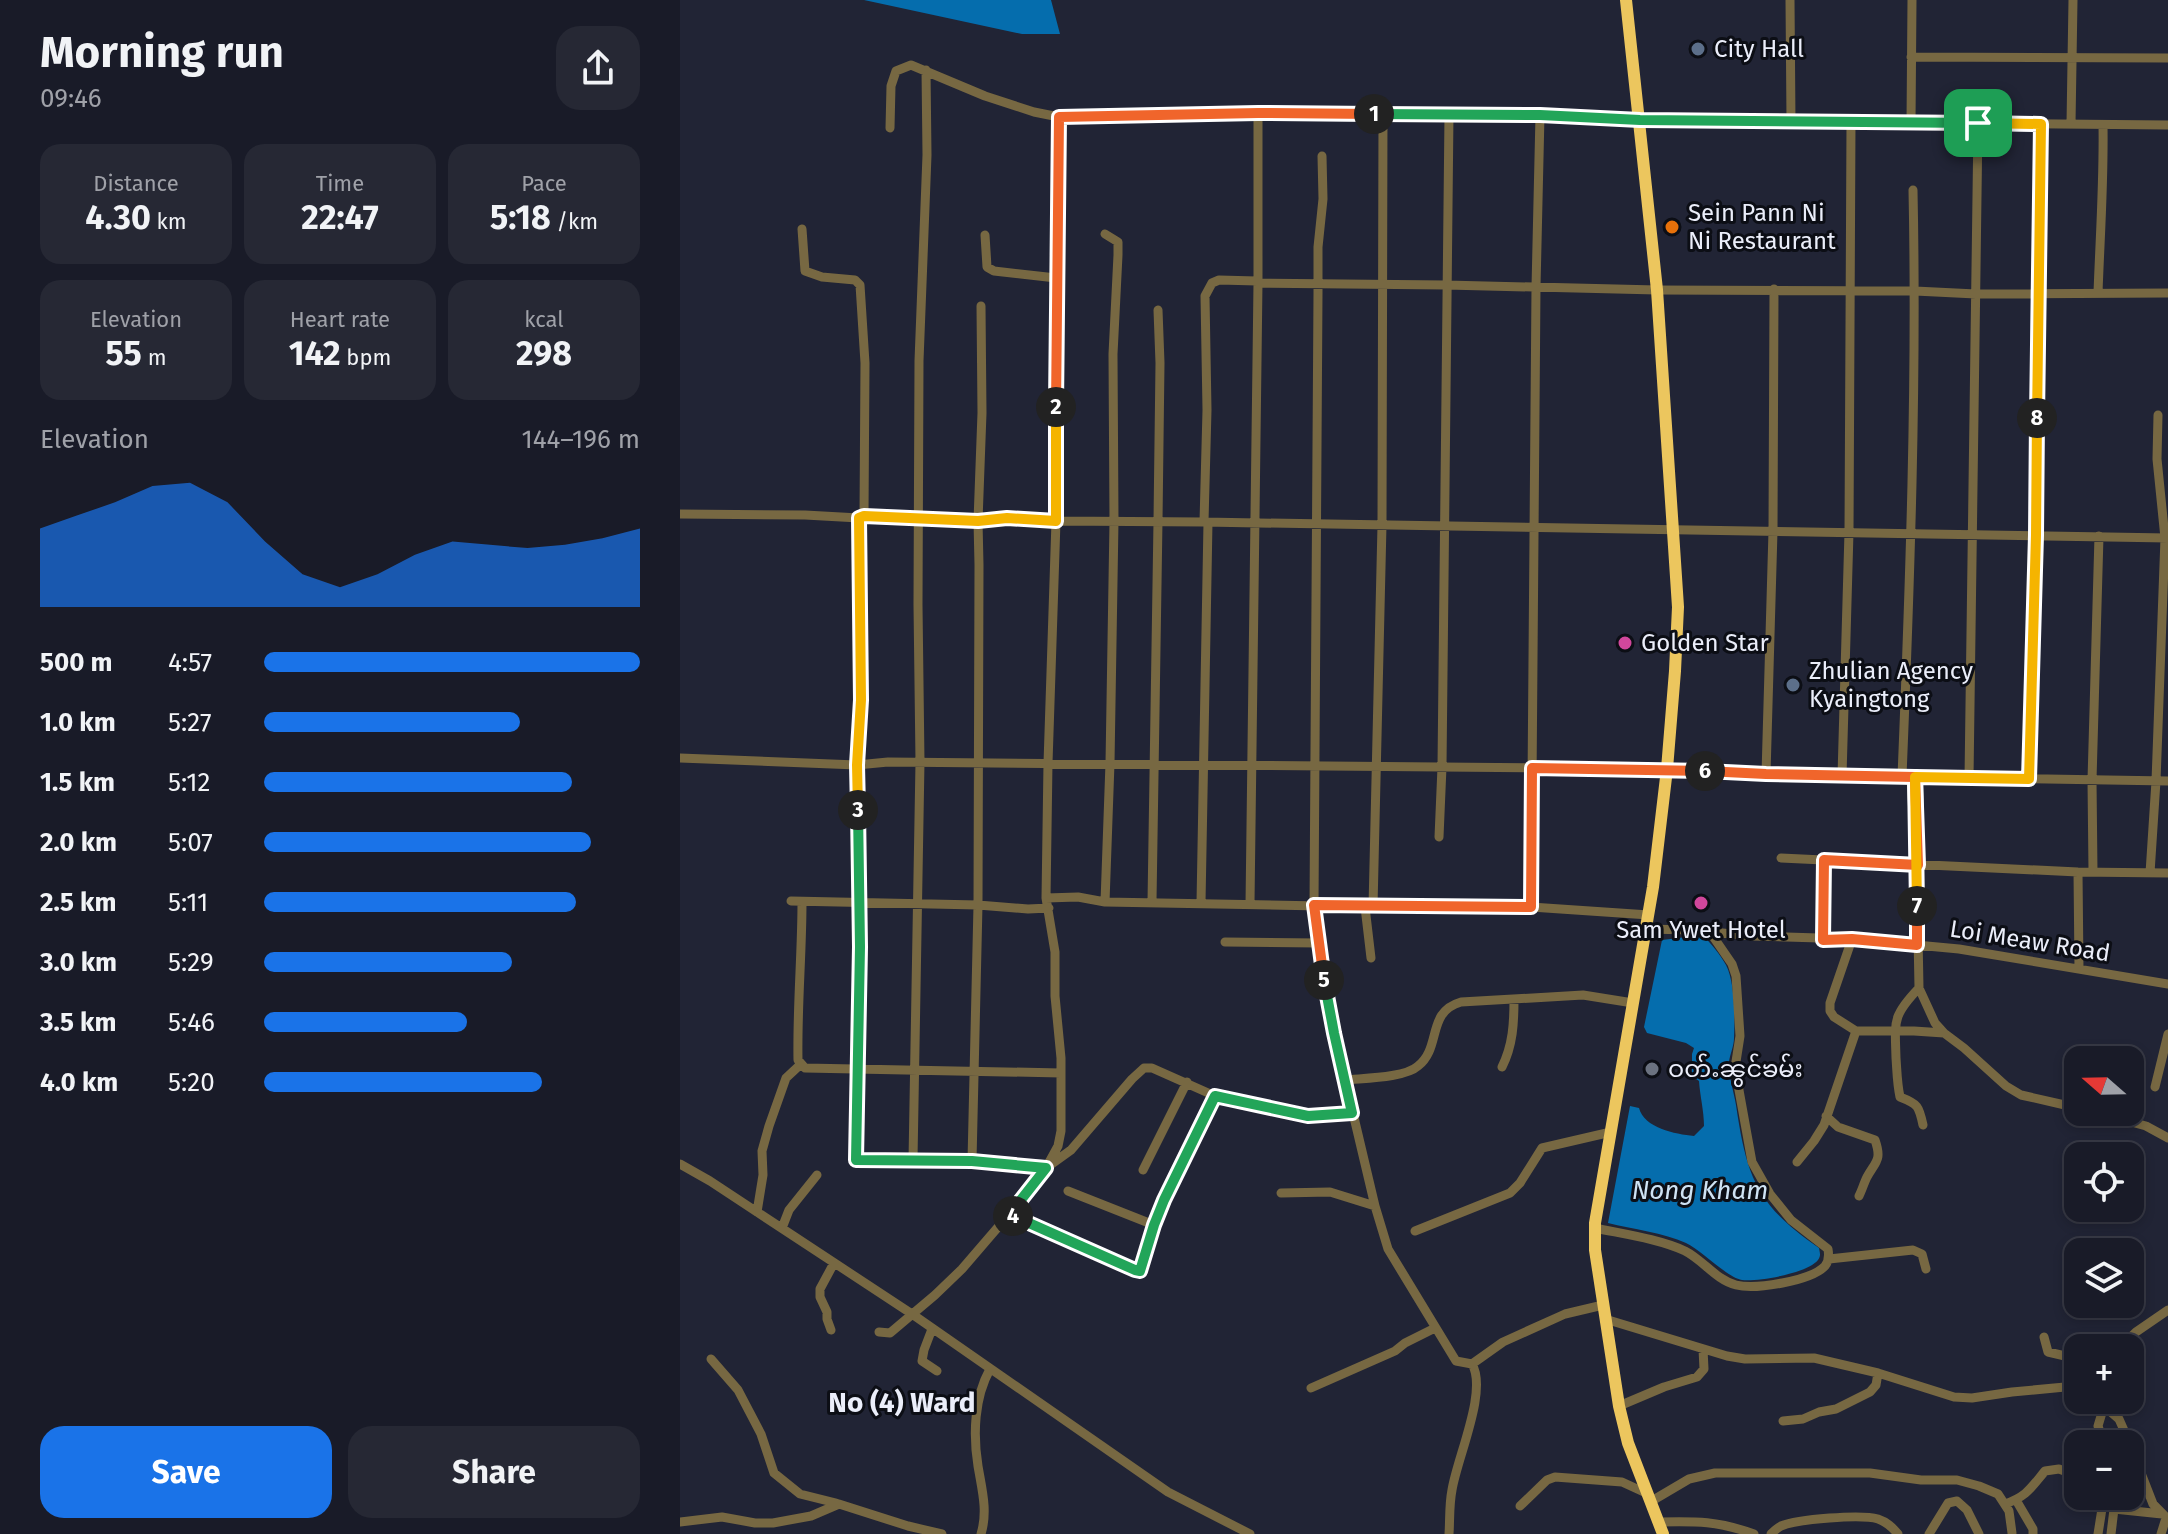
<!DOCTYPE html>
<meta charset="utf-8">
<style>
:root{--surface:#191b28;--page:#262834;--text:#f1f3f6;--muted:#9fa1a8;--line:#373945;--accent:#1a73e8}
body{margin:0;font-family:"Fira Sans","Noto Sans Myanmar",sans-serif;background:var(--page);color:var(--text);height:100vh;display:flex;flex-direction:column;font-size:30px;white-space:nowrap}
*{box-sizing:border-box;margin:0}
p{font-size:26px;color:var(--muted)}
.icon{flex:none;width:44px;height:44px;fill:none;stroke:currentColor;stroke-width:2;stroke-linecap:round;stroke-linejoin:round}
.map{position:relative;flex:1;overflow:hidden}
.side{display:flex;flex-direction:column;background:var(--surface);width:680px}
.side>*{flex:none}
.needle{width:52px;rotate:290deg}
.controls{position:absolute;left:1384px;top:1046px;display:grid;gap:16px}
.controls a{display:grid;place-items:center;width:80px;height:80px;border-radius:16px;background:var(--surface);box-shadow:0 4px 12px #0003,0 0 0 2px var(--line);font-size:40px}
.pin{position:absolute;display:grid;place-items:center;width:68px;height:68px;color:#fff;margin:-34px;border-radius:16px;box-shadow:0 4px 12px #0006}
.km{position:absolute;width:40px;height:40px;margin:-20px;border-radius:50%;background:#222;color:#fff;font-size:22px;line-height:40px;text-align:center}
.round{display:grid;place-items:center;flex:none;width:84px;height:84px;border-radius:24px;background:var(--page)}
.head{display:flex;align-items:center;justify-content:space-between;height:136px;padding:0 40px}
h1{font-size:44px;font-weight:700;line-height:60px}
.stats{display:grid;grid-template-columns:repeat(3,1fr);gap:12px;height:136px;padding:8px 40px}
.stats div{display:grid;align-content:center;border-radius:20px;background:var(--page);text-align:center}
.stats b{font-size:34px;font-weight:700}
.stats small{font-size:22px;font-weight:400}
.stats p{font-size:22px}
.chart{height:224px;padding:16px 40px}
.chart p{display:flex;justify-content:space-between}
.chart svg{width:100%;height:144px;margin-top:8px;fill:var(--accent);opacity:.7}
.cta{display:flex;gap:16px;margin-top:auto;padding:16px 40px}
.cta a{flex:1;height:92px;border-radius:24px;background:var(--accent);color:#fff;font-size:32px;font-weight:700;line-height:92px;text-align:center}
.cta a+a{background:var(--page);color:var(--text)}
ul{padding:0 40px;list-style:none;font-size:26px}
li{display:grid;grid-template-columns:128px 96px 1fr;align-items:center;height:60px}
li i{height:20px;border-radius:10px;background:var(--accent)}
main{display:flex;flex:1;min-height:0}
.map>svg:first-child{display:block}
</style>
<main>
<section class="side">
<div class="head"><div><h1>Morning run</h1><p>09:46</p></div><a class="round"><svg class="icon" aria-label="share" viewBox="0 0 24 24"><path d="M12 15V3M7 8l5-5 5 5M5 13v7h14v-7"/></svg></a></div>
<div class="stats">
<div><p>Distance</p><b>4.30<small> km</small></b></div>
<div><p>Time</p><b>22:47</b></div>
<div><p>Pace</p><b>5:18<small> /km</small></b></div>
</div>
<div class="stats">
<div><p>Elevation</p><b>55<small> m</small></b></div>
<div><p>Heart rate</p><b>142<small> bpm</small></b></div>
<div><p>kcal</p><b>298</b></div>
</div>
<div class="chart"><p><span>Elevation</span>144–196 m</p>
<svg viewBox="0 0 160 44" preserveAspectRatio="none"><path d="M0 44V20L10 16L20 12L30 7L40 6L50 12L60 24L70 34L80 38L90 34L100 28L110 24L120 25L130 26L140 25L150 23L160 20V44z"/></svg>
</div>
<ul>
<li><b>500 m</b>4:57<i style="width:100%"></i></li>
<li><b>1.0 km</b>5:27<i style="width:68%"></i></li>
<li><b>1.5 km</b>5:12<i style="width:82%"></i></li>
<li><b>2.0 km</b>5:07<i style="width:87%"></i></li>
<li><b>2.5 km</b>5:11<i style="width:83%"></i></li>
<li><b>3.0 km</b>5:29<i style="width:66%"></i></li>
<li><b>3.5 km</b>5:46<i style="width:54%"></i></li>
<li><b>4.0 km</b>5:20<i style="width:74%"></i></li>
</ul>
<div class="cta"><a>Save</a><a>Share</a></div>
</section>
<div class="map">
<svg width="1488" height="1534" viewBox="0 0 1488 1534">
<rect width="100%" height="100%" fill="#212435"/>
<path fill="#056dad" d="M184,0H371L380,34H342Z
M1023,935C1031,944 1040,954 1046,965C1055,982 1055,1018 1054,1038C1054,1046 1050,1054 1049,1062C1048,1075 1054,1092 1056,1105C1067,1179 1077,1205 1139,1248C1140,1254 1141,1255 1138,1260C1128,1273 1078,1282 1062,1280C1048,1278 1021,1250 1006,1243C984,1233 952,1229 928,1223L950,1106L959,1108C964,1128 995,1134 1014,1136L1024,1126C1024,1111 1020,1096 1019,1081L1012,1076V1054L1014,1048L1006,1043L967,1033L964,1027L982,940Z"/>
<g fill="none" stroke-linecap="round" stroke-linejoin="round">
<path stroke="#776842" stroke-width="9" d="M1110,0L1111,121
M1231,57L1488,58
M1231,123L1232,0
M1391,124L1393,0
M210,128L211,86L216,71L231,65L305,96L354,112L379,117L578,113L860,115L960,120L1488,125
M642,156L643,199L638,247V293L634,905L640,958L654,1033L695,1206L708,1249L776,1361L792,1364C808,1391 777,1458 772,1490C769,1505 770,1520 769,1534
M122,229L125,271L142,277L175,280L180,285L185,363L184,516
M305,235L307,267L314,271L376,278
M578,283L766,285L977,290L1235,291L1296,294L1488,293
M1418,293C1420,237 1424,181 1423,125
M0,514L125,515L179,518
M524,522L527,410L525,296L532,283L539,280L577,281
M0,758L177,765L208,762L987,769L1086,774L1488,781
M1086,774L1093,531L1094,289
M1162,776L1169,532L1171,122
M1222,776C1230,581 1237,385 1233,190
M1235,777L1239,988L1255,1023L1264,1033L1284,1048L1326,1086L1341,1095L1398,1108
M1289,778L1298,123
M1349,779L1356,535L1361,124
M759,837L762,767L769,114
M1101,858L1398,872L1488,873
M1398,872L1399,969
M1413,872L1412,780L1419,536
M1470,873L1476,781L1485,538L1477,459L1478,415
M366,898L398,897L425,902L693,907H851L969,915
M111,901L298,905L348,909L369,908
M122,902C122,954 117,1007 118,1060L125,1068L381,1073
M425,902L430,763L434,521L433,354L438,255V242L425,234
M472,902L478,521L480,363L478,310
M521,903L528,522
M570,904L578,283V113
M685,907L691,958
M693,907L702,525L703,114
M851,907L856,287L860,115
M966,929L1012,930L1073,936L1172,939L1279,949L1488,984
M1172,939L1150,1003V1011L1154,1017L1176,1031H1234L1264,1033
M1143,940L1144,860
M545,942L638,943
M1239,988C1212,1016 1215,1021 1216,1058C1217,1071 1217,1083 1220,1097C1238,1104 1239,1106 1243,1125
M822,1067C833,1045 834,1023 834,999
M665,1080C683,1078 725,1078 738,1066C762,1047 746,1012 781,1002L903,995L953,1003
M1475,1087L1488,1034
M1415,1112L1466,1126L1488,1138
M672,1113L628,1116L535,1096L472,1068H464L452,1079L391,1150L366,1168L292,1161L176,1160L180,947L177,765L181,700L179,518L184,516L298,521L327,518L376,521L524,522L1488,538
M1146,1116L1158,1127L1195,1140C1202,1160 1196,1161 1187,1177C1184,1183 1182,1190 1179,1196
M233,1160L240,762L238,605L239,361L247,155L246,70
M292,1161L298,905L299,565L298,521L302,413L301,306
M1117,1162L1134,1141L1144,1125L1176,1031
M0,1164L30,1181L232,1314L488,1492L570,1534
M463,1170L507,1082
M388,1191L474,1225
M601,1193L650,1192L695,1206
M77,1212L83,1175L82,1151L89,1126L106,1078L121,1064
M329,1215L455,1270L460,1271L484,1200L535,1096
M102,1228L109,1210L137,1175
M915,1228C943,1234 979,1239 1005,1251C1023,1260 1036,1280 1056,1285C1075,1290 1131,1281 1145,1266C1149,1261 1149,1255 1148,1249L1111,1220L1090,1194L1072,1162L1055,1068L1060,1036L1056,976L1052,964L1030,932
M735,1231L830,1193L840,1183L862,1148L931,1132
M1149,1259L1233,1250L1242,1254L1246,1269
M925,1319L1047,1356L1065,1359L1134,1358L1198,1373L1274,1397L1292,1398L1332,1392L1385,1387L1398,1392
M252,1329L244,1350L242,1361L257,1371
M151,1330L147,1319V1312L140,1297V1289L154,1263
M199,1332L210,1333L255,1295L282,1269L350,1190L366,1168L378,1146L381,1131V1058L375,996V952L366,898L368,763L376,521V278L379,117
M1364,1337L1368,1352L1398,1359
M1440,1348L1456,1332L1488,1310
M31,1359L58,1390L81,1434L94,1473L120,1494L156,1503
M792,1364L823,1342L885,1314L923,1305
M631,1388L715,1351L725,1343L755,1328
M1417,1400L1439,1419L1450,1444
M939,1406L984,1387L1017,1377L1024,1369L1023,1349
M1424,1406L1418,1426L1424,1444
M1103,1421L1123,1419L1139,1412L1156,1409L1190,1392L1196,1385L1198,1373
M1450,1445L1473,1504L1488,1519
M1426,1496L1434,1509L1482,1514
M1336,1500L1353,1529V1534
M970,1502L1009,1479L1035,1473H1190L1241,1480H1277L1299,1486L1318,1494L1329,1511L1332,1533
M1325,1504C1347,1496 1350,1489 1365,1471L1379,1469L1398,1476
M840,1506L867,1480L875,1477L942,1482L966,1493
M0,1522L42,1517L75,1523H93L131,1516L159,1504L228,1526L262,1534
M978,1522C1017,1521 1038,1521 1074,1534
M301,1534C308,1511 302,1490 298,1466C293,1435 294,1398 310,1369
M1091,1534C1094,1531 1097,1528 1101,1526C1118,1519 1181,1514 1198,1519C1207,1522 1212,1527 1218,1534
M1249,1534L1268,1503L1277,1501L1287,1510L1299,1534
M1418,1534L1424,1496
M1431,1534L1434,1509
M1481,1534L1486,1518"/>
<path stroke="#ecc65e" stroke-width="12" d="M946,0L977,290L998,607L995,671L987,769L973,887L915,1223V1250L939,1406L948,1443L983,1534"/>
</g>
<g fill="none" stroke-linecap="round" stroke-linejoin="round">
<g stroke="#fff" stroke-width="16">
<path id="split-1" d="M694,114L860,115L960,120L1298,123"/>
</g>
<g stroke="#fff" stroke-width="16">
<path id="split-2" d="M376,407L379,117L578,113L694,114"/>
</g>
<g stroke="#fff" stroke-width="16">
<path id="split-3" d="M178,810L177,765L181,700L179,518L184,516L298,521L327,518L376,521V407"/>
</g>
<g stroke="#fff" stroke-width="16">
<path id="split-4" d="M178,810L180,947L176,1160L292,1161L366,1168L329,1215L333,1216"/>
</g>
<g stroke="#fff" stroke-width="16">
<path id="split-5" d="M333,1216L455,1270L460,1271L474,1225L484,1200L535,1096L628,1116L672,1113L654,1033L644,980"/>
</g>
<g stroke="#fff" stroke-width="16">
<path id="split-6" d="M644,980L634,905L851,907L852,768L1025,771"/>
</g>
<g stroke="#fff" stroke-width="16">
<path id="split-7" d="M1025,771L1086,774L1235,777L1238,865L1144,860L1143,940L1172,939L1237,945V906"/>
</g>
<g stroke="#fff" stroke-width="16">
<path id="split-8" d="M1237,906L1235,777L1349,779L1356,535L1357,418"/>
</g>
<g stroke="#fff" stroke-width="16">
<path id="split-9" d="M1298,123L1361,124L1357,418"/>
</g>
<use href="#split-1" stroke="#22a559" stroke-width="10"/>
<use href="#split-2" stroke="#f0652b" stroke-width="10"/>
<use href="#split-3" stroke="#f5b400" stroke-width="10"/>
<use href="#split-4" stroke="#22a559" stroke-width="10"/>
<use href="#split-5" stroke="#22a559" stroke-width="10"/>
<use href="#split-6" stroke="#f0652b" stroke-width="10"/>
<use href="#split-7" stroke="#f0652b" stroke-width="10"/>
<use href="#split-8" stroke="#f5b400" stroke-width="10"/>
<use href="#split-9" stroke="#f5b400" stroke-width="10"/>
</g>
<g fill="#5c6f8a" stroke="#0c0e15" stroke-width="3">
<circle cx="1018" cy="49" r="8"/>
<circle cx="1113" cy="685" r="8"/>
</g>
<circle fill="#e8710a" stroke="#0c0e15" stroke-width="3" cx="992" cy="227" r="8"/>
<g fill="#d1479c" stroke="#0c0e15" stroke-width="3">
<circle cx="945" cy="643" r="8"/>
<circle cx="1021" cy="903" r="8"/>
</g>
<circle fill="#6b7280" stroke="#0c0e15" stroke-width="3" cx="972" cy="1069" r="8"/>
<g text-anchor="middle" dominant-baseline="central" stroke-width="6" stroke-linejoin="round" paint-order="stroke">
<g font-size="24" fill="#ebeefa" stroke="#0c0e15" text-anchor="start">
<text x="1034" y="49">City Hall</text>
<text x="1008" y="213">Sein Pann Ni<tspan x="1008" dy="28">Ni Restaurant</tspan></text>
<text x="961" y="643">Golden Star</text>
<text x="1129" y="671">Zhulian Agency<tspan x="1129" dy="28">Kyaingtong</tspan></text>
<text x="1021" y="930" text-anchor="middle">Sam Ywet Hotel</text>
<text x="988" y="1069">ဝတ်ႉၼွင်ၶမ်း</text>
</g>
<g font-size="24" fill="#ebeefa" stroke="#0c0e15">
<text transform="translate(1350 941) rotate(9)">Loi Meaw Road</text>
</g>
<g font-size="26" font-style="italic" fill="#cfe3f4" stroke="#0c0e15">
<text x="1020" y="1190">Nong Kham</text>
</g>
<g font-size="28" font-weight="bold" fill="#ebeefa" stroke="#0c0e15">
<text x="222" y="1402">No (4) Ward</text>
</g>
</g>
</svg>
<div class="controls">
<a><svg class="needle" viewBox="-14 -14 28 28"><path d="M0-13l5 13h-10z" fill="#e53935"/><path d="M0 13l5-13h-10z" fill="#9fa1a8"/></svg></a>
<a><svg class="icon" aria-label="locate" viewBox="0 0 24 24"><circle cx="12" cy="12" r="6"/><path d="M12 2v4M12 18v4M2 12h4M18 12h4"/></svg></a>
<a><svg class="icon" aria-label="layers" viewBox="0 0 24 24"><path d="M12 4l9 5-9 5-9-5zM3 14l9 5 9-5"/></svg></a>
<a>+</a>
<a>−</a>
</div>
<div class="pin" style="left:1298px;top:123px;background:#1e9e55"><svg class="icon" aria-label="arrive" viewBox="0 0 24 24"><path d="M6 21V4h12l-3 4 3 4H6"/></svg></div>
<b class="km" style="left:694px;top:114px">1</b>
<b class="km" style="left:376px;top:407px">2</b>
<b class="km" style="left:178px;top:810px">3</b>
<b class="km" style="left:333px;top:1216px">4</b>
<b class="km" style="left:644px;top:980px">5</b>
<b class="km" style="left:1025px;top:771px">6</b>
<b class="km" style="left:1237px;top:906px">7</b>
<b class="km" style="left:1357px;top:418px">8</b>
</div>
</main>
